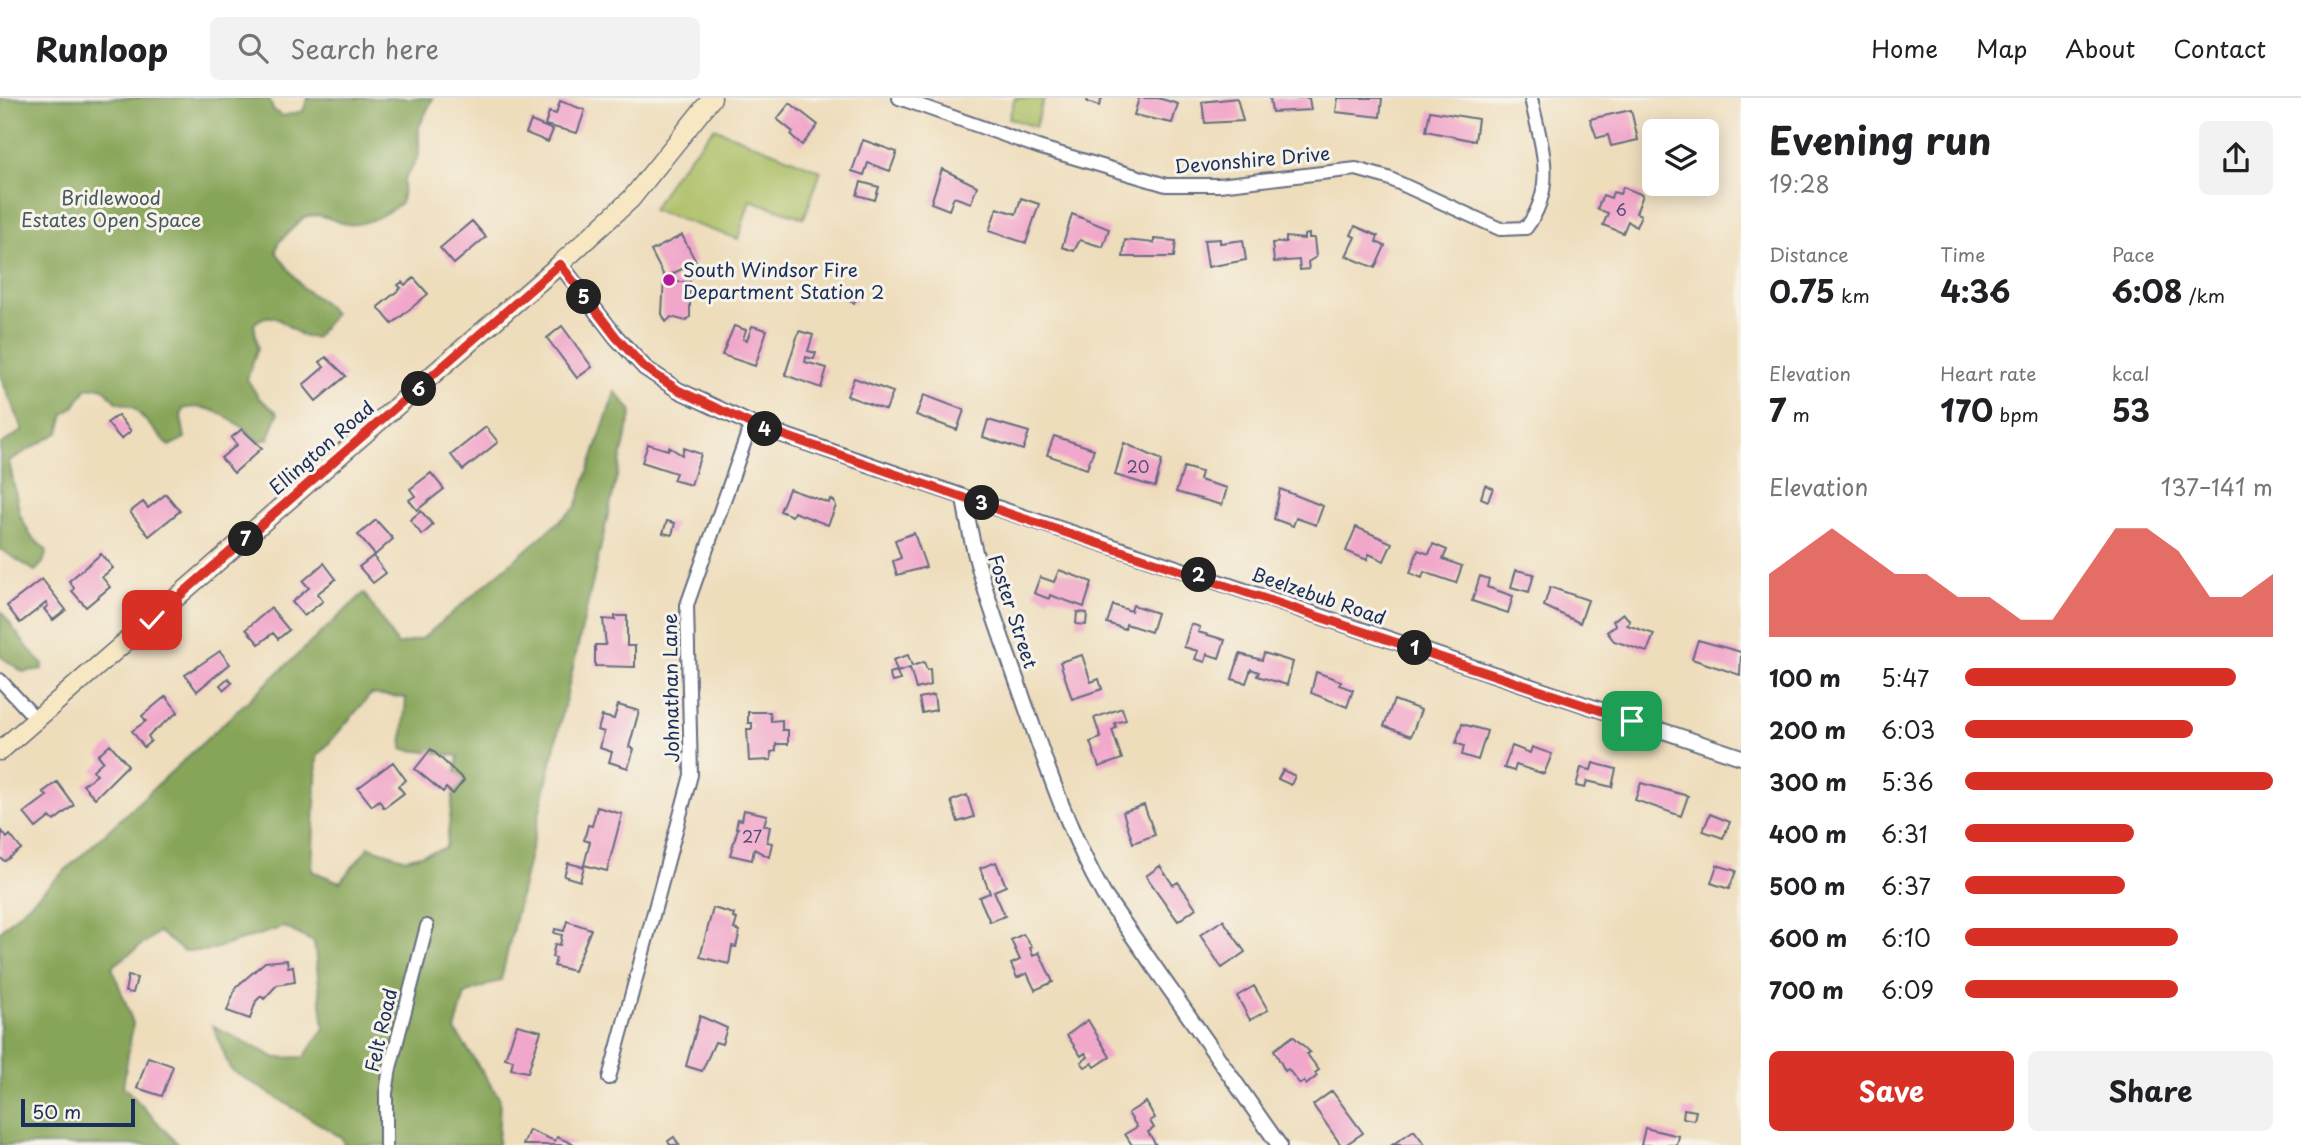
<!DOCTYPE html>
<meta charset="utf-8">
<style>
:root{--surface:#fff;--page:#f2f2f2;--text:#202124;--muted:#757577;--line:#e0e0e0;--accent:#d93025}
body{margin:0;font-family:"Playpen Sans",sans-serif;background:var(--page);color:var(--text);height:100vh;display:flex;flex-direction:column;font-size:26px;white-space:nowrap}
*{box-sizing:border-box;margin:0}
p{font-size:23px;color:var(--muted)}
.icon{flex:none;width:38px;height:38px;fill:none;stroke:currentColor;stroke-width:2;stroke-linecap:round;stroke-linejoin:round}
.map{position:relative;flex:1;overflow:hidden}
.details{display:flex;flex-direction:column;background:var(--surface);width:560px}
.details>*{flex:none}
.buttons{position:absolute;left:1642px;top:21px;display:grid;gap:14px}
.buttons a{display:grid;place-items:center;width:77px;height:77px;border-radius:10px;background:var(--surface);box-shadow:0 4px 18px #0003;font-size:35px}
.scale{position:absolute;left:21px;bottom:18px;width:114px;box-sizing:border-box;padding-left:7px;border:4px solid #1b2f5e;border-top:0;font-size:19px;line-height:24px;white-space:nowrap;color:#1b2f5e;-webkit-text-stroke:5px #f7f3e8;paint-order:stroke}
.pin{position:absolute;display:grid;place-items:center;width:60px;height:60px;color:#fff;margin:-30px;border-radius:14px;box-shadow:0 4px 10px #0006}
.km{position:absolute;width:35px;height:35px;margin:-18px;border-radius:50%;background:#222;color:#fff;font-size:19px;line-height:35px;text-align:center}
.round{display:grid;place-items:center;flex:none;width:74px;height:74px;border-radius:10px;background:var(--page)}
.summary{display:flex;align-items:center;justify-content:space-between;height:119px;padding:0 28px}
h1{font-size:38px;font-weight:700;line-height:52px}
.stats{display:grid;grid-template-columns:repeat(3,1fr);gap:10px;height:119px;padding:7px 28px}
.stats div{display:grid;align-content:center}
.stats b{font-size:30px;font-weight:700}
.stats small{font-size:19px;font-weight:400}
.stats p{font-size:19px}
.chart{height:196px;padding:14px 28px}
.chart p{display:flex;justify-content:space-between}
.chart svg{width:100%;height:126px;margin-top:7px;fill:var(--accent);opacity:.7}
.cta{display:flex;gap:14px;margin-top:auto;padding:14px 28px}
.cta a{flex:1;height:80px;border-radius:10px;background:var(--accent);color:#fff;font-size:28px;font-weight:700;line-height:80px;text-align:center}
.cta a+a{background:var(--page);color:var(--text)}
ul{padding:0 28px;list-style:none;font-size:23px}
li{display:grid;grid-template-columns:112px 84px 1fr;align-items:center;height:52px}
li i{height:18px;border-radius:9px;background:var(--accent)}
header{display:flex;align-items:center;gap:42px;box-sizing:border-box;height:98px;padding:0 35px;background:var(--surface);border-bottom:2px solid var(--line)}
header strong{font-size:33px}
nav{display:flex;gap:38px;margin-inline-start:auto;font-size:24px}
.search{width:490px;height:63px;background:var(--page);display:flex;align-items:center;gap:18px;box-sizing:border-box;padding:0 24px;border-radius:10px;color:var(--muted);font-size:26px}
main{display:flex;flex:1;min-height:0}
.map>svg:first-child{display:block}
</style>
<header>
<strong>Runloop</strong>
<div class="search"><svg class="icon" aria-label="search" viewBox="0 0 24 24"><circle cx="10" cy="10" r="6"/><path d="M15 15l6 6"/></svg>Search here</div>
<nav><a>Home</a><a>Map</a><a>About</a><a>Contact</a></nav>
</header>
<main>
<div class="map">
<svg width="1741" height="1047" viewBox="0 0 1741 1047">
<rect width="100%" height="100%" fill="#f7f3e8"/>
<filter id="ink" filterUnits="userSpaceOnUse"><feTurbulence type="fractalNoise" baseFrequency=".0143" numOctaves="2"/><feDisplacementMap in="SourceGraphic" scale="14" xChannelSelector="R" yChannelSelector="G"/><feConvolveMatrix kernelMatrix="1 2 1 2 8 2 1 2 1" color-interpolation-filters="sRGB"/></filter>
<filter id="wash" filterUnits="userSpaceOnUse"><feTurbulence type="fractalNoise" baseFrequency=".00686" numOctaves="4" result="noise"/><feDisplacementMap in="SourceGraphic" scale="28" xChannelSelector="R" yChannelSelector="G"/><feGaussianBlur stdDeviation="1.57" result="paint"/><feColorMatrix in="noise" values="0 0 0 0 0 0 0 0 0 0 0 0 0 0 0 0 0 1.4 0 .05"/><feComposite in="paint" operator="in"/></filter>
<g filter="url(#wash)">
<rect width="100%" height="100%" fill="#edb"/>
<path fill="#aabe63" stroke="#627660" stroke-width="2" d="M1015,0H1044L1035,29L1009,20Z
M714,30L821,73L804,120L750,102L738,141L652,112L674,77Z"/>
<path fill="#87a559" stroke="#516a5c" stroke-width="2" fill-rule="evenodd" d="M0,0H269L273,12L283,18L303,13L308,0H433L419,29V58L404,82L401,105C386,116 361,131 342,125C326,120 323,115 304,119L278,145L276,154L303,190L327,207L334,216L316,239C292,245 278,202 254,226L258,250L247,281L259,300L278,315L269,340L259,344C239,325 211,303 183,311L181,319L185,340L169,348L133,309L117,304L102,289L87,290L74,309L64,316L59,334L9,363L20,417L30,437L47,453L43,465L35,473L0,451V347L23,332L0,277Z
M615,294L632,313L501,882L465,896L455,932L500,1001L498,1047H344L342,1040L230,971L213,928L276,960L304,959L324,930L314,844L284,829L207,853H183L159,834L112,869L133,925L123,988L179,1047H0V833L364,495L398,547L423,540L576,409ZM371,596L406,600L402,651L458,658L446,750L406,761L369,749L340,784L312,773L317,659Z
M0,512C14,530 26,551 43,566L42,571L23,574L0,558Z"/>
<g id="blocks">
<path fill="#f1a7ca" d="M1088,0H1102L1099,8L1087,4Z
M1139,0H1158L1178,6L1172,25L1134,17Z
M1237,0L1243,23L1205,25L1202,4Z
M1270,0H1309L1311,12L1272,14Z
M1338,0H1382L1380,19L1336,14Z
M560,3L585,12L577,35L545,27L549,14L556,16Z
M790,5L818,27L802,47L791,37L793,34L777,21Z
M1631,12L1638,42L1611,48L1608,37L1597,40L1590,21Z
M1430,13L1478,21L1475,43L1426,33Z
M531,23L553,32L548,44L526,35Z
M863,42L897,54L890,73L868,65L864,77L852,73Z
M942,71L977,88L971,105L954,99L949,112L931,105Z
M861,84L879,89L875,102L857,97Z
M1623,89L1643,97L1636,115L1641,117L1636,129L1628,123L1623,135L1603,127L1608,115L1597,111L1603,97L1611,100L1613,94L1620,96Z
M1021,100L1039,106L1026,145L989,133L997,110L1016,116Z
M1072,116L1109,131L1103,149L1080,142L1074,153L1062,149Z
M472,123L486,139L454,166L440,150Z
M1355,128L1378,138L1376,144L1385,148L1375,170L1346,158L1355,139L1351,137Z
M1309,136V140H1314L1316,159L1308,164L1309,171L1300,172L1299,162L1274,164L1272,145L1286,144V139L1304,141V137Z
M682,137L696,164L670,177H674L676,184H690V219L686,223L671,219L666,224L662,216L664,178L651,153Z
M1154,141L1176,143L1174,159H1123L1125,142L1154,145Z
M1220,141V145L1243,142L1246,162L1208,169L1204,142Z
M414,180L428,196L392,226L378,209L401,190L398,187L402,184L405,187Z
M849,194L857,197L854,205L846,202Z
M562,228L592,269L577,280L547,240Z
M734,228L746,232L743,241L747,242L752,228L767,232L755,268L722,257Z
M799,233L813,237L808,253L816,255L814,261L806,259L805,264L827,270L821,290L785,277Z
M326,259L346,278L316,303L303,287L324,269L320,264Z
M854,280L893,294L886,312L847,298Z
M924,297L964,312L957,332L916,317Z
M118,317L131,333L121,341L107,325Z
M988,322L1029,334L1023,352L983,339Z
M486,329L498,344L463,372L451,357Z
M242,331L262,350L234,375L221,360L237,347L231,340Z
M1054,338L1094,351L1087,371L1047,357Z
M1124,345L1162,362L1155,389L1115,377Z
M648,346L668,352L669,349L682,357L684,350L701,356L691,387L673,382L676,375L642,364Z
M1184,369L1201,374L1199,382L1227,390L1222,407L1176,394Z
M431,375L444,391L417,412L409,402L415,398L410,391Z
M1485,387L1493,390L1488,403L1481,400Z
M789,391L829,405L830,401L834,403L836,408L828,427L794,414L792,418L780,413Z
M1280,391L1323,408L1316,427L1296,420L1293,428L1274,421Z
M166,396L180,413L149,438L130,414L143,404L148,410Z
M421,413L433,427L422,437L410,422Z
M376,422L393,441L375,457L358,437Z
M667,423L675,425L672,437L663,435Z
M1356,429L1392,445L1384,463L1369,456L1367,462L1346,453Z
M914,435L926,469L897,477L893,463L901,460L895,442Z
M1433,446L1447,452L1443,461L1462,468L1456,485L1424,474L1422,480L1410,475L1418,452L1429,456Z
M101,456L113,470L102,479L110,489L86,509L72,493L74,490L69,483Z
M373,458L386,475L373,485L359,469Z
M324,465L336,481L317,496L323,503L304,518L292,504L309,490L303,483Z
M1059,472L1092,484L1084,509L1050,497L1049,501L1034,495L1040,479L1054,484Z
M1516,472L1534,476L1529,494L1511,489Z
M1480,478L1489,481L1487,489L1513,498L1508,515L1472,503Z
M42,481L66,512L53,522L44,511L48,508L46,505L20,525L7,508Z
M1550,489L1588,502L1580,525L1544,508Z
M1113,507L1131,513L1133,507L1157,515L1151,534L1126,526L1125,531L1107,525Z
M271,510L289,532L278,541L273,535L259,546L246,531Z
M1077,514L1087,515L1086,527L1076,526Z
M1623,515L1630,523L1627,527L1654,536L1647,554L1614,543L1607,534L1616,527L1613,523Z
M615,518H627V548H635V569L595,568V547H606L603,521L615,522Z
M1191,526L1200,529L1198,534L1225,542L1219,560L1207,556L1205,564L1195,561L1198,553L1184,549Z
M1698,542L1741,554L1740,577L1692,561Z
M220,553L230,566L197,593L185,577Z
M1264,555L1293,564L1287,587L1257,578L1259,574L1251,571L1246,585L1232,581L1240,556L1262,562Z
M908,557L912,568L924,564L927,572L930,571L931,587L916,591L910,570L897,574L900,582L892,584L889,575L897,573L893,562Z
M1082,557L1091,584L1099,581L1102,591L1072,601L1060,564Z
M1316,574L1341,583L1339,587L1353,592L1347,609L1311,595Z
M228,580L232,585L224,592L220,587Z
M934,597L936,612L922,615L919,600Z
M166,598L178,614L148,638L151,643L144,649L132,633L146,623L142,618Z
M1394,602L1421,612L1411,638L1384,628Z
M618,607L639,613L629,649L634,651L628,670L609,664L612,654L600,650L604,634L598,632L602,618L614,621Z
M1122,610L1126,622L1115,625L1116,630L1112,632L1122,661L1099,669L1090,644L1101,640L1094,620Z
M748,614H770L771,623L782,622V632H788V646H776V653L771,654V662L749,663L747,631H752V625H748Z
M1462,626L1487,633L1478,662L1462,657L1464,648L1456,645Z
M110,646L128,667L95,700L83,687L97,677L93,672L103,663L98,657Z
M1512,648L1530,655L1532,649L1552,656L1544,676L1516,667L1514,673L1504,670Z
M431,651L464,682L453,696L446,690L443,694L415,671Z
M393,664L406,682L398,688L404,695L384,710L379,702L372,708L358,690Z
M1593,665L1616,671L1612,689L1587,683L1585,690L1576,688L1581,670L1591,672Z
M1283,672L1295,678L1291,687L1278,681Z
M57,684L74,707L54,723L50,719L36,730L24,715L47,698L43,694Z
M1641,685L1688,698L1681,718L1635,702Z
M967,697L974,719L958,724L951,703Z
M1144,707L1155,737L1133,745L1123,714Z
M597,709L622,716L607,773L584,767L590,744L584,742L588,727L592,728Z
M744,712L767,717L764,727L770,729L767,744L772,745L769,759L754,751L752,762L730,757L738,730H736L738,721L742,722Z
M1710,716L1730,724L1723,740L1703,733Z
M2,733L7,740L10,737L21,751L5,763L0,760Z
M996,764L1006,788L994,793L1005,818L990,824L979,799L990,795L980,770Z
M568,765L584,769L580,783L564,778Z
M1717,767L1736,773L1729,791L1711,785Z
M1160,768L1173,787L1178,784L1196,810L1178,823L1146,778Z
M713,810L734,816L733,820L737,821L734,831L740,833L736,849L732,848L729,866L700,859Z
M1223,822L1245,854L1222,870L1200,837Z
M567,823L591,831L574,873L554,868L556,860L552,859L555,846L560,847L562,837L554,835L555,831L564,833Z
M1023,836L1032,849L1030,850L1033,858L1039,854L1053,884L1035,892L1027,875L1017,880L1011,866L1020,862L1011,842Z
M287,862L288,869L293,868L295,884L277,887L264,901L261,898L256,903L250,921L227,913L236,889L265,864Z
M128,878L137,880L133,895L125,894Z
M1254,888L1268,912L1250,922L1237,898Z
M700,918L727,930L722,946L715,944L702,973L686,968Z
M1088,922L1110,959L1095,969L1092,965L1085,969L1081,964L1088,959L1085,955L1081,958L1067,937Z
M517,927L541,933L528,974L511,971L513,962L505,960Z
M1293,938L1310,954L1307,956L1319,972L1315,975L1317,978L1306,987L1304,983L1300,986L1288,971L1285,973L1274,952Z
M148,959L173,968L162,998L137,990Z
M1332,993L1363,1035L1345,1047H1341L1313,1007Z
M1146,1004L1155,1020L1150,1023L1154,1030L1148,1034L1156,1047H1132L1125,1036L1137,1029L1128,1015Z
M1684,1011L1696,1013L1694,1022L1683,1020Z
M1645,1030L1679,1038L1677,1047H1641Z
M529,1032L555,1043L557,1039L576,1047H523Z
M1414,1032L1425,1047H1392Z
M674,1039L679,1047H670L668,1043Z"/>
</g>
</g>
<g filter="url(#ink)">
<use href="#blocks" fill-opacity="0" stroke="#656c7f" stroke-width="2"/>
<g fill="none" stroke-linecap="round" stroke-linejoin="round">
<g stroke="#656c7f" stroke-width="16">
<path id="minor" d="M899,0L1038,49L1166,87H1219L1356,71L1388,80L1500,131L1526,130C1558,88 1541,48 1531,0
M0,582L37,622
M609,980L691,677L687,507L751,326
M386,1047V995L390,970L427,828"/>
</g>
<g stroke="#656c7f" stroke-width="18">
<path id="tertiary" d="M560,166L616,239L645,270L678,292L751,326L964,399C973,465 997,527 1019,589C1044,660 1067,732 1104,797L1279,1047
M964,399L1741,659"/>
</g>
<g stroke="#656c7f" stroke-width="21">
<path id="secondary" d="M0,653L560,166L631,101L712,0"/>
</g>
<use href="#minor" stroke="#fff" stroke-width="12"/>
<use href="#tertiary" stroke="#fff" stroke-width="14"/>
<use href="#secondary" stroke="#f7e8c3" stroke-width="18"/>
</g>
</g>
<g fill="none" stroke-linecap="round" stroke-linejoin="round" filter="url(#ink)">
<g stroke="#fff" stroke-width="14">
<path id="route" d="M152,522L560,166L616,239L645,270L678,292L751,326L1013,417L1632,623"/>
</g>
<use href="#route" stroke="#d93025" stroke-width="9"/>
</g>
<circle fill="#b5179e" stroke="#f7f3e8" stroke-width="2.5" cx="669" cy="182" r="7"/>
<g text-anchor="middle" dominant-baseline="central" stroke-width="6" stroke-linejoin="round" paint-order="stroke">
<g font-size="16" fill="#504d79">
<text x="1621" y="111">6</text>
<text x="1138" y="368">20</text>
<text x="752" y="738">27</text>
</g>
<g font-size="19" fill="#1b2f5e" stroke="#f7f3e8">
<text transform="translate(1252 61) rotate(-5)">Devonshire Drive</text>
<text transform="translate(321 349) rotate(-41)">Ellington Road</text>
<text transform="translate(1319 497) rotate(19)">Beelzebub Road</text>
<text transform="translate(1014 513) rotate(72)">Foster Street</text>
<text transform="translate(670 590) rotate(-91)">Johnathan Lane</text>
<text transform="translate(380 932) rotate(-77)">Felt Road</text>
</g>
<g font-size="19" fill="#465a60" stroke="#f7f3e8">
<text x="111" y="99">Bridlewood<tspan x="111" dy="22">Estates Open Space</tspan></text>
</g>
<g font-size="19" fill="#1b2f5e" stroke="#f7f3e8" text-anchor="start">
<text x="683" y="171">South Windsor Fire<tspan x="683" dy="22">Department Station 2</tspan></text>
</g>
</g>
</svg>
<div class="buttons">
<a><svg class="icon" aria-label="layers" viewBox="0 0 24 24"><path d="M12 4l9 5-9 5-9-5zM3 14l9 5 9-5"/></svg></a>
</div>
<div class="scale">50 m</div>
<div class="pin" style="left:1632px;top:623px;background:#1e9e55"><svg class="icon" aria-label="arrive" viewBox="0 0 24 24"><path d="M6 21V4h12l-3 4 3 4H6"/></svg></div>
<div class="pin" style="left:152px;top:522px;background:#d93025"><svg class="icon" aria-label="check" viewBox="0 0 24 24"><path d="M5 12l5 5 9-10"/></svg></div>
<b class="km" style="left:1415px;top:550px">1</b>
<b class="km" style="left:1199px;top:477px">2</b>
<b class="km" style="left:982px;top:405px">3</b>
<b class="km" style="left:765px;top:331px">4</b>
<b class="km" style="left:584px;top:199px">5</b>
<b class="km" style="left:419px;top:291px">6</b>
<b class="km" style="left:246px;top:441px">7</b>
</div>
<section class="details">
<div class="summary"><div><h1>Evening run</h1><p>19:28</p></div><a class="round"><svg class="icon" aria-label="share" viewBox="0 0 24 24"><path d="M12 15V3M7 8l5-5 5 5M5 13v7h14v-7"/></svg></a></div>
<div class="stats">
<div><p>Distance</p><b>0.75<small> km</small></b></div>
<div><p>Time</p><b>4:36</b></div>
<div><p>Pace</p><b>6:08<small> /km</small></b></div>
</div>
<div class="stats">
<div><p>Elevation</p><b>7<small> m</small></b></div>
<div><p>Heart rate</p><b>170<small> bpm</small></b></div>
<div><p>kcal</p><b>53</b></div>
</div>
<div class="chart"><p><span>Elevation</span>137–141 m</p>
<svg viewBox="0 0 160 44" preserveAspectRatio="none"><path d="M0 44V22L10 14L20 6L30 14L40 22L50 22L60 30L70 30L80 38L90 38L100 22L110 6L120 6L130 14L140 30L150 30L160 22V44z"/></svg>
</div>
<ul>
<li><b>100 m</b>5:47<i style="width:88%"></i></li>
<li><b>200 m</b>6:03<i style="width:74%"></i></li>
<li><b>300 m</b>5:36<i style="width:100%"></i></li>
<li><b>400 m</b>6:31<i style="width:55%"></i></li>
<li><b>500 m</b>6:37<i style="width:52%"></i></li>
<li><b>600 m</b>6:10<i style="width:69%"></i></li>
<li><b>700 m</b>6:09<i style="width:69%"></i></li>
</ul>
<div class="cta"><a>Save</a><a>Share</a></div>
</section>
</main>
